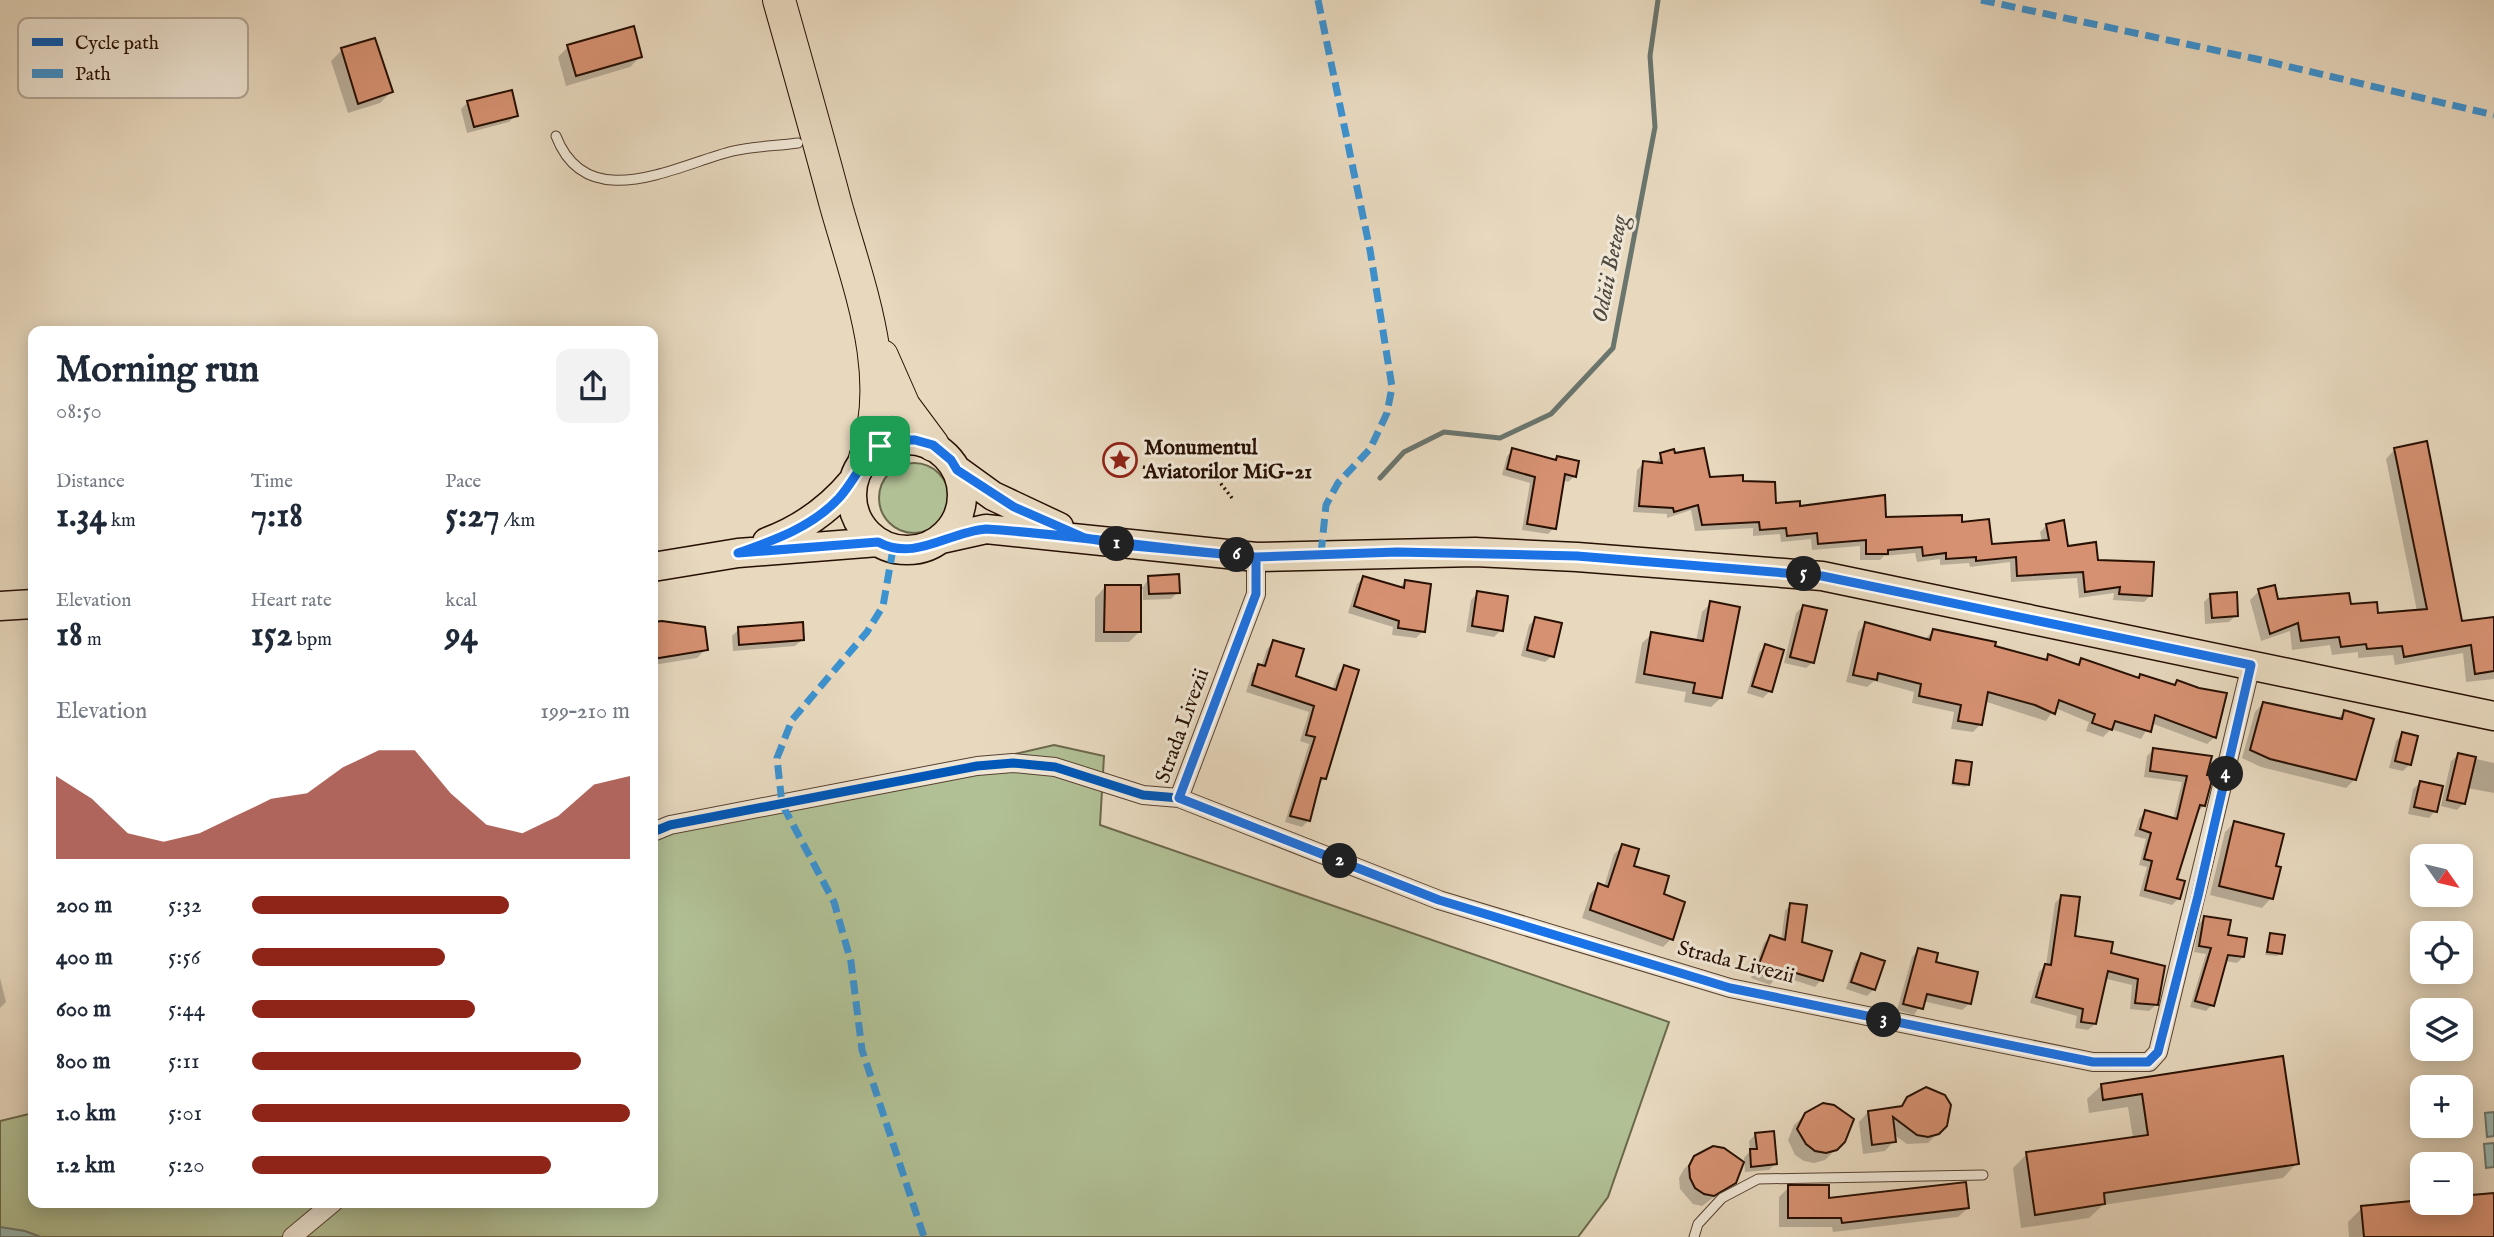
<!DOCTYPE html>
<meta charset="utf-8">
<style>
:root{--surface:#fff;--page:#f2f2f3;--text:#1f2937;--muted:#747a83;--accent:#8f2418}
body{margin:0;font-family:"IM FELL English",serif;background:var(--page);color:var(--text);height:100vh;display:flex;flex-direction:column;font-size:26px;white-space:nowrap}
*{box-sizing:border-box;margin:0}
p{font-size:23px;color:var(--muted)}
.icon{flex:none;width:38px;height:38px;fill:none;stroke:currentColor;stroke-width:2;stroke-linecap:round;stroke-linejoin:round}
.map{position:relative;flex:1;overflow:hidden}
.details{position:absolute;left:28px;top:326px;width:630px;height:882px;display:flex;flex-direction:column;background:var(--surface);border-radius:14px;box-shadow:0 4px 18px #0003}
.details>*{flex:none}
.needle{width:46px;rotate:124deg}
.buttons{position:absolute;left:2410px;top:844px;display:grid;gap:14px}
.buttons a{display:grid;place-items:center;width:63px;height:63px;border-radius:14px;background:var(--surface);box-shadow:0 4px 18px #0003;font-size:35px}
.pin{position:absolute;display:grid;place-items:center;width:60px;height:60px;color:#fff;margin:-30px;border-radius:14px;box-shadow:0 4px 10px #0006}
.km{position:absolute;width:35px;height:35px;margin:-18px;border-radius:50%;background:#222;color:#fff;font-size:19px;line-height:35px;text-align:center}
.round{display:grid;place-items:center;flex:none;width:74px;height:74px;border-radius:14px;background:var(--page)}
.summary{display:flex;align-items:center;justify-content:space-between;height:119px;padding:0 28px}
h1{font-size:38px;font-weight:800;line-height:52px}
.stats{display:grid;grid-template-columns:repeat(3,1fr);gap:10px;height:119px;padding:7px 28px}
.stats div{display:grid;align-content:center}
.stats b{font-size:35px;font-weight:800}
.stats small{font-size:19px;font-weight:400}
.stats p{font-size:19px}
.chart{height:196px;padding:14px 28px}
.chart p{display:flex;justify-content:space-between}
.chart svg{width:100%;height:126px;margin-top:7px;fill:var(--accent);opacity:.7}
ul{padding:0 28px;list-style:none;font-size:23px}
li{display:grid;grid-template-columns:112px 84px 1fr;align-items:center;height:52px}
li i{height:18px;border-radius:9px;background:var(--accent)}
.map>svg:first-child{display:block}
</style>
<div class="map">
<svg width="2494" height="1237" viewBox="0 0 2494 1237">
<rect width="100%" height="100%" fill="#e7d8be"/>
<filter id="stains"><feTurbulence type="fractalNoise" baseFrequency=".00286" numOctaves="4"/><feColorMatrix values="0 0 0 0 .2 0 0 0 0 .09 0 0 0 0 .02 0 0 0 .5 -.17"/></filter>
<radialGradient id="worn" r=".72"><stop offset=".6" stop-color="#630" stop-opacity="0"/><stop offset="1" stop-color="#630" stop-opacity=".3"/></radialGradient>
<path fill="#b1c095" stroke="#6c684c" stroke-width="2" d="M879 498a35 35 0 1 1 70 0a35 35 0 1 1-70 0Z
M1054,745L1104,756L1100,825L1669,1022L1608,1197L1578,1237H0V1121L33,1113V1202H653V837Z"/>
<path fill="#97b9b4" stroke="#6a756d" stroke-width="2" d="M2494,1112V1136L2487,1137L2485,1113Z
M2494,1143V1167L2486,1168L2484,1144Z
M0,1227L25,1231L41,1237H0Z"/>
<path fill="#0003" d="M568,47L640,57L630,67L566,86L558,57Z
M342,50L391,92L380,103L348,113L331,61Z
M468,102L516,115L509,122L467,133L461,109Z
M2395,449L2460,623L2494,619V679L2466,682L2463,653L2395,665L2393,655L2358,658V652L2332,655L2330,645L2292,650L2290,631L2261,641L2250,600L2259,591L2277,601L2350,606L2377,615L2417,611L2386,459Z
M1513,450L1554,462L1558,458L1575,476L1568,482L1563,480L1554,528L1548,534L1522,530L1530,483L1502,475L1507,456Z
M1661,455H1674L1708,479L1742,482L1774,505L1961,524L1991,546L2042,542L2040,532L2047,525L2067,547L2097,561L2151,595L2144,602L2113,600L2114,593L2079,598L2077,578L2011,582L2010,562L1970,567L1969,563L1940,565V559L1917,562L1915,553L1884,556L1880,560H1860V546L1812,550L1811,539L1781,542L1780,534L1753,536V528L1695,531L1691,510L1667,518V514L1633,512L1637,470L1644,463L1655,464Z
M1364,577L1399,588L1405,582L1423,631L1416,638L1392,635L1393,627L1348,613L1357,584Z
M1149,578L1178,592L1171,599L1143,600V589L1140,590L1139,632L1129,642H1095V598L1105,587H1143Z
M1478,593L1501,630L1494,637L1466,632L1471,600Z
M2211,595L2236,615L2229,622L2205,624L2204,602Z
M1711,603L1738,608L1721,698L1711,707L1684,702L1686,692L1635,683L1642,643L1652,634L1696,641L1702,612Z
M1803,606L1813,662L1806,668L1784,663L1796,613Z
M1536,618L1552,656L1545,662L1521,656L1529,625Z
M662,622L706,649L697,658L653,665V624Z
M1865,624L1925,639L1933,631L2044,661L2049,656L2076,666L2082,660L2138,679L2173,686L2177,682L2215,737L2207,744L2151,723L2141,739L2111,729L2103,737L2086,731L2089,722L2055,708L2046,721L1984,701L1981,724L1973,732L1951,729L1954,712L1912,703L1914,692L1874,681L1867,687L1846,682L1858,632Z
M739,629L802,640L795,646L733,651L732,636Z
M1274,642L1293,677L1332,690L1338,674L1344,667L1325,778L1317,786L1309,820L1302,827L1285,822L1309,744L1300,741L1309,712L1246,692L1252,673L1261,667L1267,649Z
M1765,646L1770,691L1763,698L1747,693L1759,653Z
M2263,703L2337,719L2344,712L2355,779L2346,788L2261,767L2242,758L2255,712Z
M2403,734L2410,764L2403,771L2389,768L2396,741Z
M2153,750L2205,776L2204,806L2197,812L2175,880L2179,898L2172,905L2139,896L2147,867L2139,865L2146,839L2134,836L2139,819L2145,812L2173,820L2182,782L2144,777L2147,756Z
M2458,755L2494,763V793L2467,788L2464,803L2457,810L2441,806L2451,761Z
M1956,762L1968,784L1965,787L1951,785Z
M2420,783L2435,811L2429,818L2408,814L2413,789Z
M2234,823L2274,867L2271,898L2262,908L2210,895L2225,832Z
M1623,846L1632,867L1662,895L1671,939L1663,947L1582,918L1590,894L1599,885L1604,887L1614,854Z
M2061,897L2073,937L2109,954L2163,968L2156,1005L2149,1011L2130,1009L2132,985L2103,978L2095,1024L2088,1030L2075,1028L2077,1016L2030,1003L2039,972L2046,965L2055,903Z
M1791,904L1800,943L1830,952L1821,980L1815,987L1778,975L1770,985L1751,978L1764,943L1770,937L1781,941L1785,911Z
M2205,917L2243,957L2237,963L2225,961L2212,1005L2206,1011L2190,1007L2206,954L2194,952L2199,924Z
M2271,935L2280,954L2277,956L2265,955Z
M1919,950L1969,1004L1962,1010L1923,1001L1914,1015L1897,1010L1912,957Z
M1862,955L1874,989L1867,996L1846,989L1855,962Z
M0,978L6,1002L0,1008Z
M2282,1058L2297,1163L2283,1178L2103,1205L2089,1218L2021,1228L2013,1168L2027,1154L2133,1138L2128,1107L2089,1113L2087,1099L2102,1085Z
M1926,1088L1936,1090L1949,1105L1946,1125L1928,1143L1907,1144L1893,1134L1894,1141L1885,1151L1863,1154L1859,1122L1868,1112L1901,1108L1916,1091Z
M1824,1104L1844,1141L1825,1160L1814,1163L1804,1161L1795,1155L1788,1140L1794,1125L1806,1114Z
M1756,1134L1776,1163L1769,1170L1745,1172L1744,1158L1750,1151L1749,1141Z
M1723,1150L1734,1182L1702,1206L1693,1204L1680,1189L1679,1178L1684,1169L1703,1151Z
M1789,1187L1827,1200L1968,1208L1958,1217L1833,1232L1832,1227H1779V1197Z
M2494,1195V1237H2349L2348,1222L2362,1208L2460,1202Z"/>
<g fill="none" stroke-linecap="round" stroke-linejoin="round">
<path stroke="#6a756d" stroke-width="5" d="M1380,478L1404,452L1444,432L1500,438L1551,414L1613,348L1655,127L1650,56L1658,0"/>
</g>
<path fill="#d69172" stroke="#270f02" stroke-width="2" d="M634,26L642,57L576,76L567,45Z
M375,38L393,92L358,104L341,48Z
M512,90L518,116L474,127L467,101Z
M2427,441L2462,621L2494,617V671L2475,674L2471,645L2404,657L2402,646L2367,649L2366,644L2341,647L2339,637L2301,641L2298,623L2270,634L2258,589L2275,585L2278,599L2349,593L2351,604L2377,602L2378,613L2427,609L2394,448Z
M1512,448L1556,460L1557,456L1579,461L1576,477L1565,474L1556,529L1527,524L1535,477L1507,469Z
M1704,448L1710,477L1743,475V481L1775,482L1776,503L1800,501V506L1885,495L1886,517L1962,515V522L1989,519L1992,544L2049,540L2046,524L2064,520L2068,546L2096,542L2098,560L2154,562L2152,596L2119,594L2120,587L2085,592L2083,572L2017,576L2016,557L1976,561V557L1946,559V553L1923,556L1922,547L1888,550V554H1866V540L1818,544L1817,533L1787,536L1786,528L1760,530L1759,522L1702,525L1698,505L1674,512L1673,508L1639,506L1643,461L1662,463L1660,453L1674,449L1675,453Z
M1179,574L1180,593L1149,594L1148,576Z
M1363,576L1404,588L1405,580L1431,584L1425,632L1398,628L1399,621L1354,606Z
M1105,585H1141V632H1104Z
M1477,591L1508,596L1503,631L1472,626Z
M2237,592L2238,616L2212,618L2210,594Z
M1710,601L1740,607L1722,698L1693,693L1695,683L1644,674L1651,632L1703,641Z
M1803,605L1827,610L1814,663L1790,657Z
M1535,617L1562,623L1554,657L1527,650Z
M662,621L705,627L708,650L653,659V622Z
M803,622L804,640L739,645L738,627Z
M1865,622L1930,640L1933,629L1996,642L1995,646L2047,660L2048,654L2079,665L2081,658L2139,678L2140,674L2175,685L2177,680L2199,688L2227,693L2216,738L2155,715L2151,732L2115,721L2112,730L2092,723L2095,714L2059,700L2055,714L2035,705L1988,692L1982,725L1958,721L1961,705L1919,696L1921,684L1878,673L1877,680L1853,675Z
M1273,640L1304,649L1296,676L1336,690L1344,665L1359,670L1326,779L1321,778L1310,821L1290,816L1315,737L1306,735L1314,706L1252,685L1258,664L1265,666Z
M1765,644L1784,650L1772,692L1752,686Z
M2263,702L2342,719L2344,710L2374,719L2356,780L2270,759L2250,750Z
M2402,732L2418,736L2411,765L2395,761Z
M2153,748L2212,756L2207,775L2213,776L2205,806L2200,805L2177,879L2185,881L2180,899L2145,890L2152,861L2144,859L2151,833L2140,829L2145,810L2177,819L2187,776L2150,771Z
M2458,753L2476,757L2465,804L2447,800Z
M1956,760L1972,762L1969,785L1953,783Z
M2420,781L2443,786L2437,812L2414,807Z
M2234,821L2284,834L2276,866L2281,867L2273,899L2219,886Z
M1622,844L1639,849L1634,866L1669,876L1664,894L1685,902L1673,940L1590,910L1598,883L1608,887Z
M2061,895L2080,897L2075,936L2113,942L2111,953L2165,966L2158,1005L2135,1003L2138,979L2108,971L2096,1024L2081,1022L2083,1009L2036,997L2045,964L2051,965Z
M1790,903L1807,905L1802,942L1832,951L1823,981L1782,969L1777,980L1756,972L1770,935L1785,940Z
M2204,916L2231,920L2228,935L2247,938L2244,957L2228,955L2214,1006L2195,1001L2211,948L2199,946Z
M2270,933L2285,935L2282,954L2267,952Z
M1918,948L1938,953L1936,962L1978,972L1971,1004L1927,994L1923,1009L1903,1004Z
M1861,953L1885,961L1875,990L1851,982Z
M2283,1056L2299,1164L2104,1193L2105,1204L2035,1215L2026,1152L2148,1135L2142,1094L2103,1100L2101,1084Z
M1926,1087L1945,1095L1951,1105L1947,1126L1939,1134L1928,1137L1917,1135L1893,1117L1896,1142L1872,1145L1868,1111L1902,1106L1907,1097Z
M1823,1103L1834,1105L1854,1119L1845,1142L1837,1150L1826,1153L1815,1151L1806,1144L1797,1129L1805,1113Z
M1774,1131L1777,1164L1751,1167L1750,1149H1757L1755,1133Z
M1713,1146L1724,1148L1744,1162L1736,1183L1714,1196L1704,1194L1695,1188L1690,1178L1689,1166L1694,1156Z
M1966,1182L1969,1208L1842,1223L1841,1218H1788V1185H1829V1198Z
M2494,1193V1237H2364L2361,1206L2422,1200L2460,1202V1196Z"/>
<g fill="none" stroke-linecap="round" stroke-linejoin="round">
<g stroke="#574131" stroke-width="11">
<path id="lane" d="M556,136C587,217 676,165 733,151C754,146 777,146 798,143
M1694,1237L1698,1224L1722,1198L1758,1179L1983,1175"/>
</g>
<g stroke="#574131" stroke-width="20">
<path id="street" d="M1256,557V594L1179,798L1439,900L1730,988L2093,1062H2149L2158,1052L2251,665
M653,832L670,825L977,766L1013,763L1055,767L1143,795L1179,798
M292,1237L334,1202"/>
</g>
<g stroke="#270f02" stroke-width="31">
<path id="primary" d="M852 495a55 55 0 1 1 110 0a55 55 0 1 1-110 0Z
M957,470L993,496L1059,527
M941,539L986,529L1256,557L1475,552L1577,557L1822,576L2494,716
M767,542C802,529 829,510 853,481
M653,567L738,553L878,542
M0,606L33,604"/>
</g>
<g stroke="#270f02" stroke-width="34">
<path id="highway" d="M779,0C798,67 817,134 835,202C857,282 896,376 865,458
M882,356L904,406L933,445"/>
</g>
<path stroke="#270f02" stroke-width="3.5" stroke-dasharray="2 3.5" stroke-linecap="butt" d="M1143,467L1182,476H1215L1232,498"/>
<use href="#lane" stroke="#efe6d5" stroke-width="9"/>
<use href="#street" stroke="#efe6d5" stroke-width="18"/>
<use href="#primary" stroke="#e7d8be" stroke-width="28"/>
<use href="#highway" stroke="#e7d8be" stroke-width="32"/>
<path stroke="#3b92d1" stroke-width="7" stroke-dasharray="14 7" stroke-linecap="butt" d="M1318,0L1370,250L1392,387L1387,413L1370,449L1338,483L1326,505L1321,554
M1981,0L2261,60L2494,115
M893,549L883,606L867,632L792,720L777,758L782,804L834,902L851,962L862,1050L924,1237"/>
<g stroke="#efe6d5" stroke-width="13">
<path id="cycleway" d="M1256,557V594L1179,798L1439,900L1730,988L2093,1062H2149L2158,1052L2251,665
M653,832L670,825L977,766L1013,763L1055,767L1143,795L1179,798"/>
</g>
<use href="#cycleway" stroke="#0057b8" stroke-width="9"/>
</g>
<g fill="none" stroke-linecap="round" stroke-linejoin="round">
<g stroke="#fff" stroke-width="14">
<path id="route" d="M880,446C861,461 855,480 839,498C812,527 775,540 738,553L878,542C915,562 948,532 986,529C1076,535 1166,550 1256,557V594L1179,798L1439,900L1730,988L2093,1062H2148L2158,1052L2198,896L2251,665L1822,576L1577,556L1397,552L1256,557L1133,546L1085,538L1014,507L957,470L951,460L933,445L915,440H897L880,446"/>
</g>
<use href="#route" stroke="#1a73e8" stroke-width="9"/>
</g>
<defs>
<g id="sight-ring" transform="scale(1.75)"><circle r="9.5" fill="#efe6d5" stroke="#8f2418" stroke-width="1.5"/><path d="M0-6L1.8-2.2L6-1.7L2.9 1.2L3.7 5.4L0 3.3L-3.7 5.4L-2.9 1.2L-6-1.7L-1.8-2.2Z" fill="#8f2418"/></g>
</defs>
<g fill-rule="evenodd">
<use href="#sight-ring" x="1120" y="460"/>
</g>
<g text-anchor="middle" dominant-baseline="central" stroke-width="6" stroke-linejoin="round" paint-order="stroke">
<g font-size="21" font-weight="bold" fill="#270f02" stroke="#efe6d5" text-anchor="start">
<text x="1144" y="448">Monumentul<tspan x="1144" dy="24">Aviatorilor MiG-21</tspan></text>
</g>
<g font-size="21" fill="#270f02" stroke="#efe6d5">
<text transform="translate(1183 726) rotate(-70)">Strada Livezii</text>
<text transform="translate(1736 963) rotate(14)">Strada Livezii</text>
</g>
<g font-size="23" font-style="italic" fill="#4e4a40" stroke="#efe6d5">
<text transform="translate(1610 269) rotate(-79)">Odăii Beteag</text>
</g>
</g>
<rect x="18" y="18" width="230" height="80" rx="10" fill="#efe6d5" stroke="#b3a696" stroke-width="2"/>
<rect x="32" y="38" width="31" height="8" fill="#0057b8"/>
<rect x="32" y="69" width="31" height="9" fill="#3b92d1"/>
<g font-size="19" fill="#270f02">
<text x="75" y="49">Cycle path</text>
<text x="75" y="80">Path</text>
</g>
<rect width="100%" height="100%" filter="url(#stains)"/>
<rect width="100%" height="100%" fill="url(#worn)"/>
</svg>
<div class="buttons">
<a><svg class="needle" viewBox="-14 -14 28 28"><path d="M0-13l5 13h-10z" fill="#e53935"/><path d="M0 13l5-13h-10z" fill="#747a83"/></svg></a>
<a><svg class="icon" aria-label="locate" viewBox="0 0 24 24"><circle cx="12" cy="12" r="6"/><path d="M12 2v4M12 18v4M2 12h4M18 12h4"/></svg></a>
<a><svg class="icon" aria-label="layers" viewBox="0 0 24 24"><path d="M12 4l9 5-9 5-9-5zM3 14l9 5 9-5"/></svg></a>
<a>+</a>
<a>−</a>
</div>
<div class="pin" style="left:880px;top:446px;background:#1e9e55"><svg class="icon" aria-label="arrive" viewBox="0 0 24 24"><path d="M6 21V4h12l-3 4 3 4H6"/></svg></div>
<b class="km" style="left:1117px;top:544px">1</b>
<b class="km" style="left:1340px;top:861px">2</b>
<b class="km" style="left:1884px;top:1020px">3</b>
<b class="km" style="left:2226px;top:774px">4</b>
<b class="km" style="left:1804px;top:574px">5</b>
<b class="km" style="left:1237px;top:555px">6</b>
<section class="details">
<div class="summary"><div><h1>Morning run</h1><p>08:50</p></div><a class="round"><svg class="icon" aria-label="share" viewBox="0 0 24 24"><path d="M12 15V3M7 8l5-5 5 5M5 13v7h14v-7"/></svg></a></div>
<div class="stats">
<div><p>Distance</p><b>1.34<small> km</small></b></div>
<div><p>Time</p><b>7:18</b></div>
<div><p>Pace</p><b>5:27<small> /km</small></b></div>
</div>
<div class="stats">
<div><p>Elevation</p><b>18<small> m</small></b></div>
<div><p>Heart rate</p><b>152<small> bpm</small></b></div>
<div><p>kcal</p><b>94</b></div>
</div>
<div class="chart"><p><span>Elevation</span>199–210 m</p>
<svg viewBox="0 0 160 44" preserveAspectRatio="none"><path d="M0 44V15L10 23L20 35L30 38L40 35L50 29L60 23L70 21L80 12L90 6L100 6L110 21L120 32L130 35L140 29L150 18L160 15V44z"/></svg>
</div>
<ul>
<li><b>200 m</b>5:32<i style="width:68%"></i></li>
<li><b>400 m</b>5:56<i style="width:51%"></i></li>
<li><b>600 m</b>5:44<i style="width:59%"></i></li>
<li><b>800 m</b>5:11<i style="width:87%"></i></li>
<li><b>1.0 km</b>5:01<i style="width:100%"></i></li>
<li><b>1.2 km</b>5:20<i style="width:79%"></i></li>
</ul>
</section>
</div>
